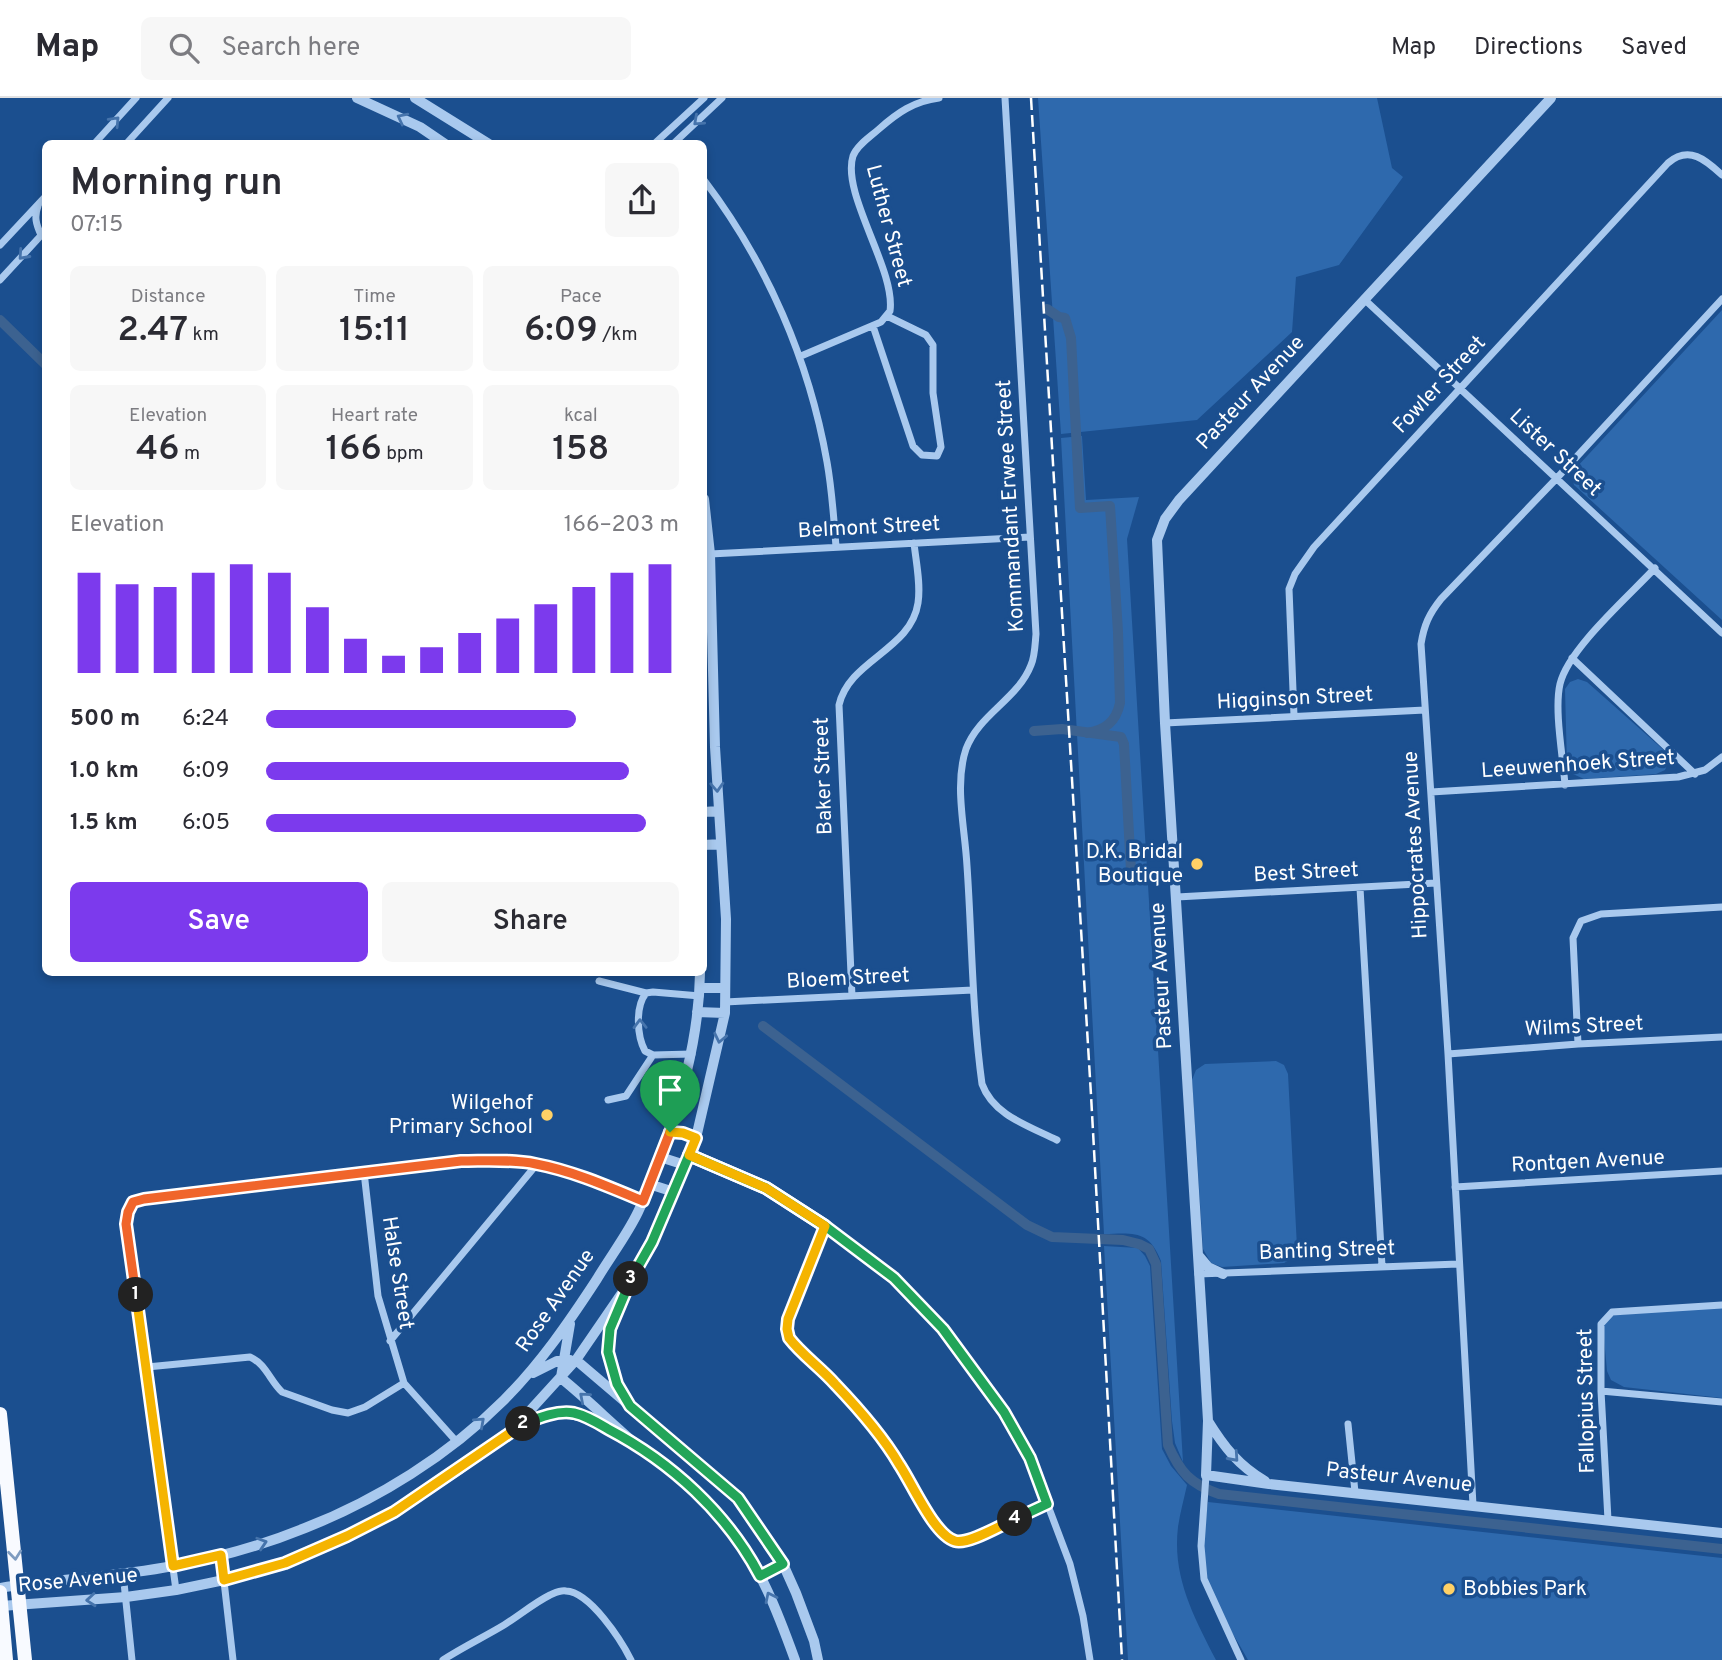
<!DOCTYPE html>
<meta charset="utf-8">
<style>
:root{--surface:#fff;--page:#f7f7f7;--text:#2b2b33;--muted:#7c7c81;--line:#e1e1e2;--accent:#7c3aed}
body{margin:0;font-family:Overpass,sans-serif;background:var(--page);color:var(--text);height:100vh;display:flex;flex-direction:column;font-size:26px;white-space:nowrap}
*{box-sizing:border-box;margin:0}
p{font-size:23px;color:var(--muted)}
.icon{flex:none;width:38px;height:38px;fill:none;stroke:currentColor;stroke-width:2;stroke-linecap:round;stroke-linejoin:round}
.map{position:relative;flex:1;overflow:hidden}
.side{position:absolute;left:42px;top:42px;width:665px;height:836px;display:flex;flex-direction:column;background:var(--surface);border-radius:10px;box-shadow:0 4px 10px #0003}
.side>*{flex:none}
.pin{position:absolute;display:grid;place-items:center;width:60px;height:60px;color:#fff;margin:-72px -30px;border-radius:50% 50% 50% 0;rotate:-45deg;box-shadow:0 0 7px #0007}
.pin .icon{rotate:45deg}
.km{position:absolute;width:35px;height:35px;margin:-18px;border-radius:50%;background:#222;color:#fff;font-size:19px;line-height:35px;text-align:center}
.round{display:grid;place-items:center;flex:none;width:74px;height:74px;border-radius:10px;background:var(--page)}
.overview{display:flex;align-items:center;justify-content:space-between;height:119px;padding:0 28px}
h1{font-size:38px;font-weight:600;line-height:52px}
.figures{display:grid;grid-template-columns:repeat(3,1fr);gap:10px;height:119px;padding:7px 28px}
.figures div{display:grid;align-content:center;border-radius:10px;background:var(--page);text-align:center}
.figures b{font-size:35px;font-weight:600}
.figures small{font-size:19px;font-weight:400}
.figures p{font-size:19px}
.chart{height:196px;padding:14px 28px}
.chart p{display:flex;justify-content:space-between}
.chart svg{width:100%;height:126px;margin-top:7px;stroke:var(--accent);stroke-width:6}
.action{display:flex;gap:14px;margin-top:auto;padding:14px 28px}
.action a{flex:1;height:80px;border-radius:10px;background:var(--accent);color:#fff;font-size:28px;font-weight:600;line-height:80px;text-align:center}
.action a+a{background:var(--page);color:var(--text)}
ul{padding:0 28px;list-style:none;font-size:23px}
li{display:grid;grid-template-columns:112px 84px 1fr;align-items:center;height:52px}
li i{height:18px;border-radius:9px;background:var(--accent)}
header{display:flex;align-items:center;gap:42px;box-sizing:border-box;height:98px;padding:0 35px;background:var(--surface);border-bottom:2px solid var(--line)}
header strong{font-size:33px}
nav{display:flex;gap:38px;margin-inline-start:auto;font-size:24px}
.search{width:490px;height:63px;background:var(--page);display:flex;align-items:center;gap:18px;box-sizing:border-box;padding:0 24px;border-radius:10px;color:var(--muted);font-size:26px}
.map>svg:first-child{display:block}
</style>
<header>
<strong>Map</strong>
<div class="search"><svg class="icon" aria-label="search" viewBox="0 0 24 24"><circle cx="10" cy="10" r="6"/><path d="M15 15l6 6"/></svg>Search here</div>
<nav><a>Map</a><a>Directions</a><a>Saved</a></nav>
</header>
<div class="map">
<svg width="1722" height="1562" viewBox="0 0 1722 1562">
<rect width="100%" height="100%" fill="#1b4f8f"/>
<path fill="#2e69ad" d="M1038,0H1377L1392,70L1403,79L1339,167L1296,179L1292,234L1197,322L1061,336Z
M1722,212V522L1574,387L1572,379L1576,370Z
M1082,338L1086,402L1139,399L1127,441L1183,1364L1175,1345L1172,1323L1161,1163C1149,1132 1134,1135 1104,1136L1061,340Z
M1578,581L1587,584L1666,654L1668,665L1665,672L1656,676L1584,681L1573,676L1567,667L1565,591L1570,584Z
M1276,963L1284,967L1288,976L1297,1149L1293,1160L1284,1165L1222,1169L1211,1165L1203,1151L1192,982L1196,972L1205,966Z
M1104,1148L1138,1150L1145,1158L1150,1168L1162,1351L1171,1368L1187,1387C1184,1401 1180,1415 1178,1429C1172,1479 1194,1519 1216,1562H1128Z
M1722,1209V1300L1624,1289L1611,1282L1607,1273L1603,1229L1608,1221L1613,1217Z
M1208,1404L1722,1460V1562H1248C1233,1534 1209,1502 1205,1469C1202,1447 1205,1426 1208,1404Z"/>
<g fill="none" stroke-linecap="round" stroke-linejoin="round">
<path stroke="#3c6290" stroke-width="10" d="M1047,211L1059,219L1065,220L1071,240L1080,410L1110,408L1118,534L1120,605C1116,624 1105,632 1087,635
M0,222L46,267
M1034,633L1062,631L1121,639L1124,646L1131,772
M763,928L1027,1127L1052,1139L1123,1142L1139,1146L1149,1151L1156,1166L1168,1347C1180,1374 1190,1386 1219,1396L1722,1451"/>
<path stroke="#a9c9ee" stroke-width="7" d="M1005,0L1036,536C1035,546 1035,558 1031,567C1018,601 979,616 966,651C954,687 965,730 967,768C972,840 972,913 982,986C993,1017 1029,1028 1057,1042
M94,46L136,0
M126,46L168,0
M654,46L704,0
M673,46L722,0
M704,82C767,165 809,262 827,364C832,392 834,421 836,449
M38,108C34,119 36,126 41,137
M0,147L46,98
M0,182L46,132
M1364,201L1722,535
M873,228L913,348L922,357L937,358L941,349L933,295V247L926,237L887,218
M801,258L881,224L890,213C896,172 841,96 853,58C857,47 870,39 879,31C897,15 914,3 939,0
M710,456L1030,439
M1572,560L1695,676
M1294,618L1289,491L1295,476L1314,449L1668,65C1689,47 1706,62 1722,77
M1165,625L1425,612
M1565,687C1563,659 1554,612 1560,586C1568,551 1629,498 1655,470
M1431,694L1678,679L1705,672L1722,659
M1360,790L1382,1168
M1177,799L1436,785
M599,883L646,895
M852,898L839,607C849,562 911,552 918,505C921,486 916,464 914,445
M725,904L973,892
M1578,946L1573,840L1581,823L1601,816L1722,809
M692,956L653,957L645,953C637,938 635,909 646,895L653,894L700,898
M1448,956L1578,946L1722,939
M608,1002L626,998L653,957
M689,1057L766,1090L825,1128L894,1180L943,1231L1004,1314L1030,1360L1070,1466L1083,1518L1090,1562
M364,1074L378,1198L404,1285L456,1343
M1455,1089L1722,1073
M825,1128L788,1221L787,1231L789,1240C803,1257 821,1270 836,1286C860,1312 884,1341 903,1371C918,1395 935,1448 968,1443L1047,1406
M1198,1176L1458,1166
M390,1243L537,1066
M147,1269L250,1259C266,1266 270,1283 282,1294L332,1312L348,1315L365,1309L404,1285
M1601,1293L1722,1304
M1348,1326L1355,1394
M1206,1377L1201,1448L1204,1481L1241,1562
M1473,1407L1448,956L1421,546C1424,527 1429,516 1441,501L1557,380L1722,201
M1608,1422L1601,1293V1226L1612,1214L1722,1207
M221,1457L233,1562
M123,1475L132,1562
M176,1492L126,1126L128,1114L133,1104L143,1101C225,1091 306,1080 388,1071C436,1066 489,1056 537,1066C574,1073 609,1089 643,1103
M443,1562C463,1549 484,1539 504,1527C520,1517 534,1505 550,1497C555,1495 560,1492 566,1493C590,1494 621,1542 631,1562"/>
<path stroke="#a9c9ee" stroke-width="10" d="M357,0L420,29L445,46
M415,0L489,46
M1551,0L1179,402L1165,421L1157,442L1165,625L1204,1254L1208,1323L1206,1377L1269,1386L1722,1435
M704,714L718,713
M704,747L721,746
M700,890H725
M697,914L725,915
M670,1034L683,1035L696,1040
M660,1059L685,1067
M649,1086L674,1094
M1198,1157L1208,1169L1223,1176
M619,1208C605,1245 606,1267 626,1302
M576,1262L738,1400L783,1466L796,1495L814,1543L818,1562
M533,1275L557,1263L570,1262
M561,1279L570,1226
M561,1280C587,1301 611,1325 637,1347C668,1371 705,1397 729,1428C760,1468 778,1515 795,1562
M1208,1323C1224,1349 1239,1368 1265,1383
M519,1328C568,1308 576,1314 621,1338
M760,1478L783,1466
M0,1490C57,1481 116,1479 173,1468C217,1460 263,1447 305,1430C377,1402 449,1357 504,1302C540,1266 569,1224 597,1181C610,1159 627,1137 638,1114C645,1100 650,1084 656,1070C680,1007 699,942 700,875
M1,1508L126,1499L176,1492L224,1482L285,1465L347,1438L394,1414L460,1371L515,1329L576,1262L624,1192L652,1144L696,1040L725,915L726,821L715,649L710,456L704,401"/>
<path stroke="#f8faff" stroke-width="14" d="M0,1316L25,1562
M0,1494L6,1562"/>
<path stroke="#fff" stroke-width="2.5" stroke-dasharray="12 5" stroke-linecap="butt" d="M1031,0L1091,997L1122,1562"/>
</g>
<defs><path id="oneway-chevron" d="M-2-3.5L2.5 0L-2 3.5" fill="none" stroke-width="1.6" stroke-linecap="round" stroke-linejoin="round" transform="scale(1.75)"/></defs>
<g stroke="#4674ac">
<use href="#oneway-chevron" transform="translate(402 20) rotate(-153)"/>
<use href="#oneway-chevron" transform="translate(115 23) rotate(-47)"/>
<use href="#oneway-chevron" transform="translate(698 23) rotate(138)"/>
<use href="#oneway-chevron" transform="translate(23 157) rotate(132)"/>
<use href="#oneway-chevron" transform="translate(717 689) rotate(87)"/>
<use href="#oneway-chevron" transform="translate(640 926) rotate(-91)"/>
<use href="#oneway-chevron" transform="translate(720 940) rotate(102)"/>
<use href="#oneway-chevron" transform="translate(584 1299) rotate(-139)"/>
<use href="#oneway-chevron" transform="translate(480 1324) rotate(-42)"/>
<use href="#oneway-chevron" transform="translate(1234 1359) rotate(48)"/>
<use href="#oneway-chevron" transform="translate(262 1445) rotate(-18)"/>
<use href="#oneway-chevron" transform="translate(770 1499) rotate(-116)"/>
<use href="#oneway-chevron" transform="translate(91 1502) rotate(175)"/>
</g>
<use stroke="#7e9cc1" href="#oneway-chevron" transform="translate(15 1457) rotate(84)"/>
<g fill="none" stroke-linecap="round" stroke-linejoin="round">
<g stroke="#fff" stroke-width="14">
<path id="split-1" d="M136,1197L126,1126L128,1114L133,1104L144,1101L461,1063C486,1063 512,1061 536,1066C573,1073 609,1089 643,1103L670,1034"/>
</g>
<g stroke="#fff" stroke-width="14">
<path id="split-2" d="M136,1197L173,1468L221,1457L224,1482L285,1465L347,1438L394,1414L523,1326"/>
</g>
<g stroke="#fff" stroke-width="14">
<path id="split-3" d="M523,1326C538,1320 557,1312 574,1315C587,1318 598,1325 608,1331C671,1364 727,1415 760,1478L783,1466L738,1400L630,1308L617,1286L608,1254L610,1231L631,1181"/>
</g>
<g stroke="#fff" stroke-width="14">
<path id="split-4" d="M631,1181L652,1144L689,1057L766,1090L825,1128L894,1180L943,1231L1004,1314L1030,1360L1047,1406L1015,1421"/>
</g>
<g stroke="#fff" stroke-width="14">
<path id="split-5" d="M670,1034L683,1035L696,1040L689,1057L766,1090L825,1128L788,1221L787,1231L789,1240C802,1257 821,1270 835,1286C858,1310 882,1337 899,1366C912,1385 934,1437 955,1443C968,1447 1001,1427 1015,1421"/>
</g>
<use href="#split-1" stroke="#f0652b" stroke-width="9"/>
<use href="#split-2" stroke="#f5b400" stroke-width="9"/>
<use href="#split-3" stroke="#22a559" stroke-width="9"/>
<use href="#split-4" stroke="#22a559" stroke-width="9"/>
<use href="#split-5" stroke="#f5b400" stroke-width="9"/>
</g>
<g fill="#ffd166" stroke="#1b4f8f" stroke-width="2.5">
<circle cx="1197" cy="766" r="7"/>
<circle cx="547" cy="1017" r="7"/>
<circle cx="1449" cy="1491" r="7"/>
</g>
<g text-anchor="middle" dominant-baseline="central" stroke-width="7" stroke-linejoin="round" paint-order="stroke">
<g font-size="21" fill="#fff" stroke="#1b4f8f">
<text transform="translate(888 128) rotate(75)">Luther Street</text>
<text transform="translate(1440 287) rotate(-47)">Fowler Street</text>
<text transform="translate(1251 295) rotate(-47)">Pasteur Avenue</text>
<text transform="translate(1555 355) rotate(43)">Lister Street</text>
<text transform="translate(1011 408) rotate(-93)">Kommandant Erwee Street</text>
<text transform="translate(869 430) rotate(-3)">Belmont Street</text>
<text transform="translate(1295 601) rotate(-3)">Higginson Street</text>
<text transform="translate(1578 667) rotate(-4)">Leeuwenhoek Street</text>
<text transform="translate(824 678) rotate(-92)">Baker Street</text>
<text transform="translate(1416 747) rotate(-93)">Hippocrates Avenue</text>
<text transform="translate(1306 775) rotate(-3)">Best Street</text>
<text transform="translate(1162 878) rotate(-93)">Pasteur Avenue</text>
<text transform="translate(848 881) rotate(-3)">Bloem Street</text>
<text transform="translate(1584 929) rotate(-3)">Wilms Street</text>
<text transform="translate(1588 1064) rotate(-3)">Rontgen Avenue</text>
<text transform="translate(1327 1153) rotate(-2)">Banting Street</text>
<text transform="translate(397 1175) rotate(81)">Halse Street</text>
<text transform="translate(556 1203) rotate(-55)">Rose Avenue</text>
<text transform="translate(1587 1303) rotate(-91)">Fallopius Street</text>
<text transform="translate(1399 1380) rotate(6)">Pasteur Avenue</text>
<text transform="translate(78 1483) rotate(-5)">Rose Avenue</text>
</g>
<g font-size="21" fill="#fff" stroke="#1b4f8f" text-anchor="end">
<text x="1183" y="754">D.K. Bridal<tspan x="1183" dy="24">Boutique</tspan></text>
<text x="533" y="1005">Wilgehof<tspan x="533" dy="24">Primary School</tspan></text>
<text x="1463" y="1491" text-anchor="start">Bobbies Park</text>
</g>
</g>
</svg>
<div class="pin" style="left:670px;top:1034px;background:#1e9e55"><svg class="icon" aria-label="arrive" viewBox="0 0 24 24"><path d="M6 21V4h12l-3 4 3 4H6"/></svg></div>
<b class="km" style="left:136px;top:1197px">1</b>
<b class="km" style="left:523px;top:1326px">2</b>
<b class="km" style="left:631px;top:1181px">3</b>
<b class="km" style="left:1015px;top:1421px">4</b>
<section class="side">
<div class="overview"><div><h1>Morning run</h1><p>07:15</p></div><a class="round"><svg class="icon" aria-label="share" viewBox="0 0 24 24"><path d="M12 15V3M7 8l5-5 5 5M5 13v7h14v-7"/></svg></a></div>
<div class="figures">
<div><p>Distance</p><b>2.47<small> km</small></b></div>
<div><p>Time</p><b>15:11</b></div>
<div><p>Pace</p><b>6:09<small> /km</small></b></div>
</div>
<div class="figures">
<div><p>Elevation</p><b>46<small> m</small></b></div>
<div><p>Heart rate</p><b>166<small> bpm</small></b></div>
<div><p>kcal</p><b>158</b></div>
</div>
<div class="chart"><p><span>Elevation</span>166–203 m</p>
<svg viewBox="0 0 160 44" preserveAspectRatio="none"><path d="M5 44V9M15 44V13M25 44V14M35 44V9M45 44V6M55 44V9M65 44V21M75 44V32M85 44V38M95 44V35M105 44V30M115 44V25M125 44V20M135 44V14M145 44V9M155 44V6"/></svg>
</div>
<ul>
<li><b>500 m</b>6:24<i style="width:75%"></i></li>
<li><b>1.0 km</b>6:09<i style="width:88%"></i></li>
<li><b>1.5 km</b>6:05<i style="width:92%"></i></li>
</ul>
<div class="action"><a>Save</a><a>Share</a></div>
</section>
</div>
